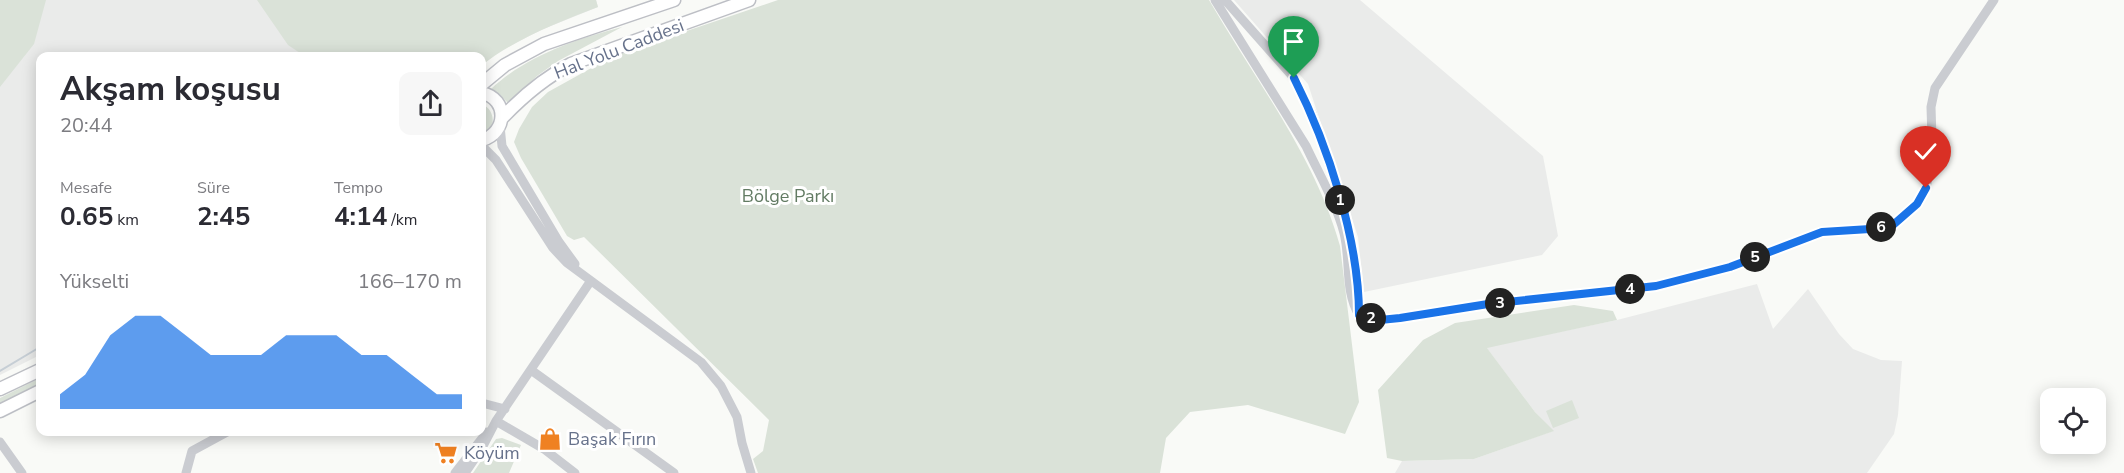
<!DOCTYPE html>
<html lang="tr">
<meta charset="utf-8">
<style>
:root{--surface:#fff;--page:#f7f7f7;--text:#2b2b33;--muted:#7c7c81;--accent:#1a73e8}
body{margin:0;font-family:"Nunito Sans",sans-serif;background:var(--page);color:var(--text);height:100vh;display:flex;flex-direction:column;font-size:22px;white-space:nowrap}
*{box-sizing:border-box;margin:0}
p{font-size:20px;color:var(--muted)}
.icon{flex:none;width:33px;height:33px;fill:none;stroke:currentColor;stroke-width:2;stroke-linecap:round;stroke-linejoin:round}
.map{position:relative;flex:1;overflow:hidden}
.details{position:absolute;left:36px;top:52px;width:450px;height:384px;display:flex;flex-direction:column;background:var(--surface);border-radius:12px;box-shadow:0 3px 15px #0003}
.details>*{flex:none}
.buttons{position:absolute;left:2040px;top:388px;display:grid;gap:12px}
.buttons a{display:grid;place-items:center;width:66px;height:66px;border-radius:12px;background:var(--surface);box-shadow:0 3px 15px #0003;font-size:30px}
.pin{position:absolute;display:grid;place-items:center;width:51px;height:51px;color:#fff;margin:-62px -26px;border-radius:50% 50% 50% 0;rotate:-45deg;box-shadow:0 0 6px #0007}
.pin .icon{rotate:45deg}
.km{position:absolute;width:30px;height:30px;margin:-15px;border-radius:50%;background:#222;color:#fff;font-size:16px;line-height:30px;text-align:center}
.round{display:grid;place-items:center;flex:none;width:63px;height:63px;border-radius:12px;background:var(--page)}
.overview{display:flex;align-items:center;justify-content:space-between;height:102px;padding:0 24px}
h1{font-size:33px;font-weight:700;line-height:45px}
.stats{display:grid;grid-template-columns:repeat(3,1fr);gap:9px;height:102px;padding:6px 24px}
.stats div{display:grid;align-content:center}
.stats b{font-size:26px;font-weight:700}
.stats small{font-size:16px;font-weight:400}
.stats p{font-size:16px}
.chart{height:168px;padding:12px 24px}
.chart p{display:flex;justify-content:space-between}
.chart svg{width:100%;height:108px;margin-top:6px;fill:var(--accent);opacity:.7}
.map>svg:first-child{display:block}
</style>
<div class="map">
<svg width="2124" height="473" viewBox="0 0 2124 473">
<rect width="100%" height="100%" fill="#f9faf7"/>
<path fill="#eaebea" d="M0,0H596L598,7L541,30L500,51L482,65V57H40V355L0,375Z
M1234,0H1360L1543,156L1558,236L1542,255L1364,292L1358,237L1308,84Z
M1757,284L1773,329L1808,289L1839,334L1853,349L1881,360L1902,361L1898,415L1894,434L1867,473H1395L1402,461L1474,459L1553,431L1535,412L1486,347L1617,320Z"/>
<path fill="#dae2d8" d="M0,0H46L34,44L0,87Z
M257,0H596L598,7C557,23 517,38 482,65V57H306L288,45Z
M778,0H1209C1255,80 1315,156 1340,246L1359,402L1345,434L1248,405L1190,412L1166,438L1160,473H758L753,459L763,451L769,420L584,237L574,240L567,236L521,158L514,142L519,129L532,107L548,92L613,56Z
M622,27L558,61L537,76L509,104L500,95L491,89C526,56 576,39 622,27Z
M482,104C492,109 495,118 491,129L482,135Z
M1574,305L1613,311L1617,320L1487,348L1535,412L1554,431L1474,459L1402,461L1387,458L1378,390L1423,340L1455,323Z
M40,378V383L0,404V398Z
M1572,400L1579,418L1553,428L1546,411Z
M502,438L521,445L509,473H473L496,439Z"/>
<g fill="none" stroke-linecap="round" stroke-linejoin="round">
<path stroke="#c6ced5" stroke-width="2" d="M0,371L40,347"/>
<g stroke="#bdbfc5" stroke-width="15">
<path id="major" d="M482,84L505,65L544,44L674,0
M482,93C509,99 507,133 482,140
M502,118C523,96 544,78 571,64L749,0
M0,389L40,370
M0,411L40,391"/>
</g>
<path stroke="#caccd1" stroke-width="9" d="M1215,0L1306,146C1319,174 1336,203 1344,233C1351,260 1344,290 1359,315L1380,320L1400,318L1488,304L1591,294L1656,286L1730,267L1822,232L1870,229L1893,225L1917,204L1926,188L1929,173L1932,139L1931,107L1935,88L1994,0
M1225,0L1294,78L1312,113L1346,216L1350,236
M500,126L502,146L559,242L575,264
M482,146L496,160L553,248L567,263L701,362L721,386L737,417L742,443L751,473
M1354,264L1359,313
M531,370L674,473
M482,403L505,409
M496,421L544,449L575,473
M0,442L22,473
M186,473L192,451L227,432
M455,473L487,432
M465,473L482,448L496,421L590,282"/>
<use href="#major" stroke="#fff" stroke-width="12"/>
</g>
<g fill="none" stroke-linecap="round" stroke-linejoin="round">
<g stroke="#fff" stroke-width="12">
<path id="route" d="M1294,78C1328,145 1359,240 1359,315L1380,320L1400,318L1488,304L1656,286L1730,267L1822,232L1870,229L1893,225L1917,204L1926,188"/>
</g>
<use href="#route" stroke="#1a73e8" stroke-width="8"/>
</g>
<defs>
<g id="shop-bare" transform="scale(1.8)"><path d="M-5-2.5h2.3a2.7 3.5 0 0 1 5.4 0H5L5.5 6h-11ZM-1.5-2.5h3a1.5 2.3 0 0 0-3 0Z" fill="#ef8122" stroke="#fff" stroke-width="2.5" paint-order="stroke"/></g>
<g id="supermarket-bare" transform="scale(1.8)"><path d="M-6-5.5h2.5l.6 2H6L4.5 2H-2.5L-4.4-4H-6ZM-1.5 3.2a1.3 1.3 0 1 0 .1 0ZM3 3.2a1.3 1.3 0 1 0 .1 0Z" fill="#ef8122" stroke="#fff" stroke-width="2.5" paint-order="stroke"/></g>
</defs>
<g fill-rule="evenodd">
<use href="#shop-bare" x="550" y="439"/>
<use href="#supermarket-bare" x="446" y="453"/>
</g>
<g text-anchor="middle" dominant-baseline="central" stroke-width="6" stroke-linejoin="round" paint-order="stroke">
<g font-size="18" fill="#67728b" stroke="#fff">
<text transform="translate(619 49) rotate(-21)">Hal Yolu Caddesi</text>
</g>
<g font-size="18" fill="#627b63" stroke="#fff">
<text x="788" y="196">Bölge Parkı</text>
</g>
<g font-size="18" fill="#67728b" stroke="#fff" text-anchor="start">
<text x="568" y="439">Başak Fırın</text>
<text x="464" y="453">Köyüm</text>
</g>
</g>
</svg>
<div class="buttons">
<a><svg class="icon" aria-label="locate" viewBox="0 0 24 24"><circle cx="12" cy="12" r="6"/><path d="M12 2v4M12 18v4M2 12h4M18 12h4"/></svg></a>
</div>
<div class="pin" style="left:1294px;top:78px;background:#1e9e55"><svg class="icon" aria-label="arrive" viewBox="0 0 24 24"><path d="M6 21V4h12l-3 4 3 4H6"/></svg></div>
<div class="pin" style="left:1926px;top:188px;background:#d93025"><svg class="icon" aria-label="check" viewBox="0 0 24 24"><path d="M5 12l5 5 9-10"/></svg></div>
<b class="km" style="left:1340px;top:200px">1</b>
<b class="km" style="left:1371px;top:318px">2</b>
<b class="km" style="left:1500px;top:303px">3</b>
<b class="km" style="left:1630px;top:289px">4</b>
<b class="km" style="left:1755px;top:257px">5</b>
<b class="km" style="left:1881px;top:227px">6</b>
<section class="details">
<div class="overview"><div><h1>Akşam koşusu</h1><p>20:44</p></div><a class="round"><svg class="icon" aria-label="share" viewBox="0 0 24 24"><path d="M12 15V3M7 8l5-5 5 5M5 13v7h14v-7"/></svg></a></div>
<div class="stats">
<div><p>Mesafe</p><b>0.65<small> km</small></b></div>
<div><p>Süre</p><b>2:45</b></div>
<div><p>Tempo</p><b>4:14<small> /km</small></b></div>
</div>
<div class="chart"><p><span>Yükselti</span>166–170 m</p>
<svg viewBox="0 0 160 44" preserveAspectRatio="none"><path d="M0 44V38L10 30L20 14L30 6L40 6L50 14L60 22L70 22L80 22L90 14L100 14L110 14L120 22L130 22L140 30L150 38L160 38V44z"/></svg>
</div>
</section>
</div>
